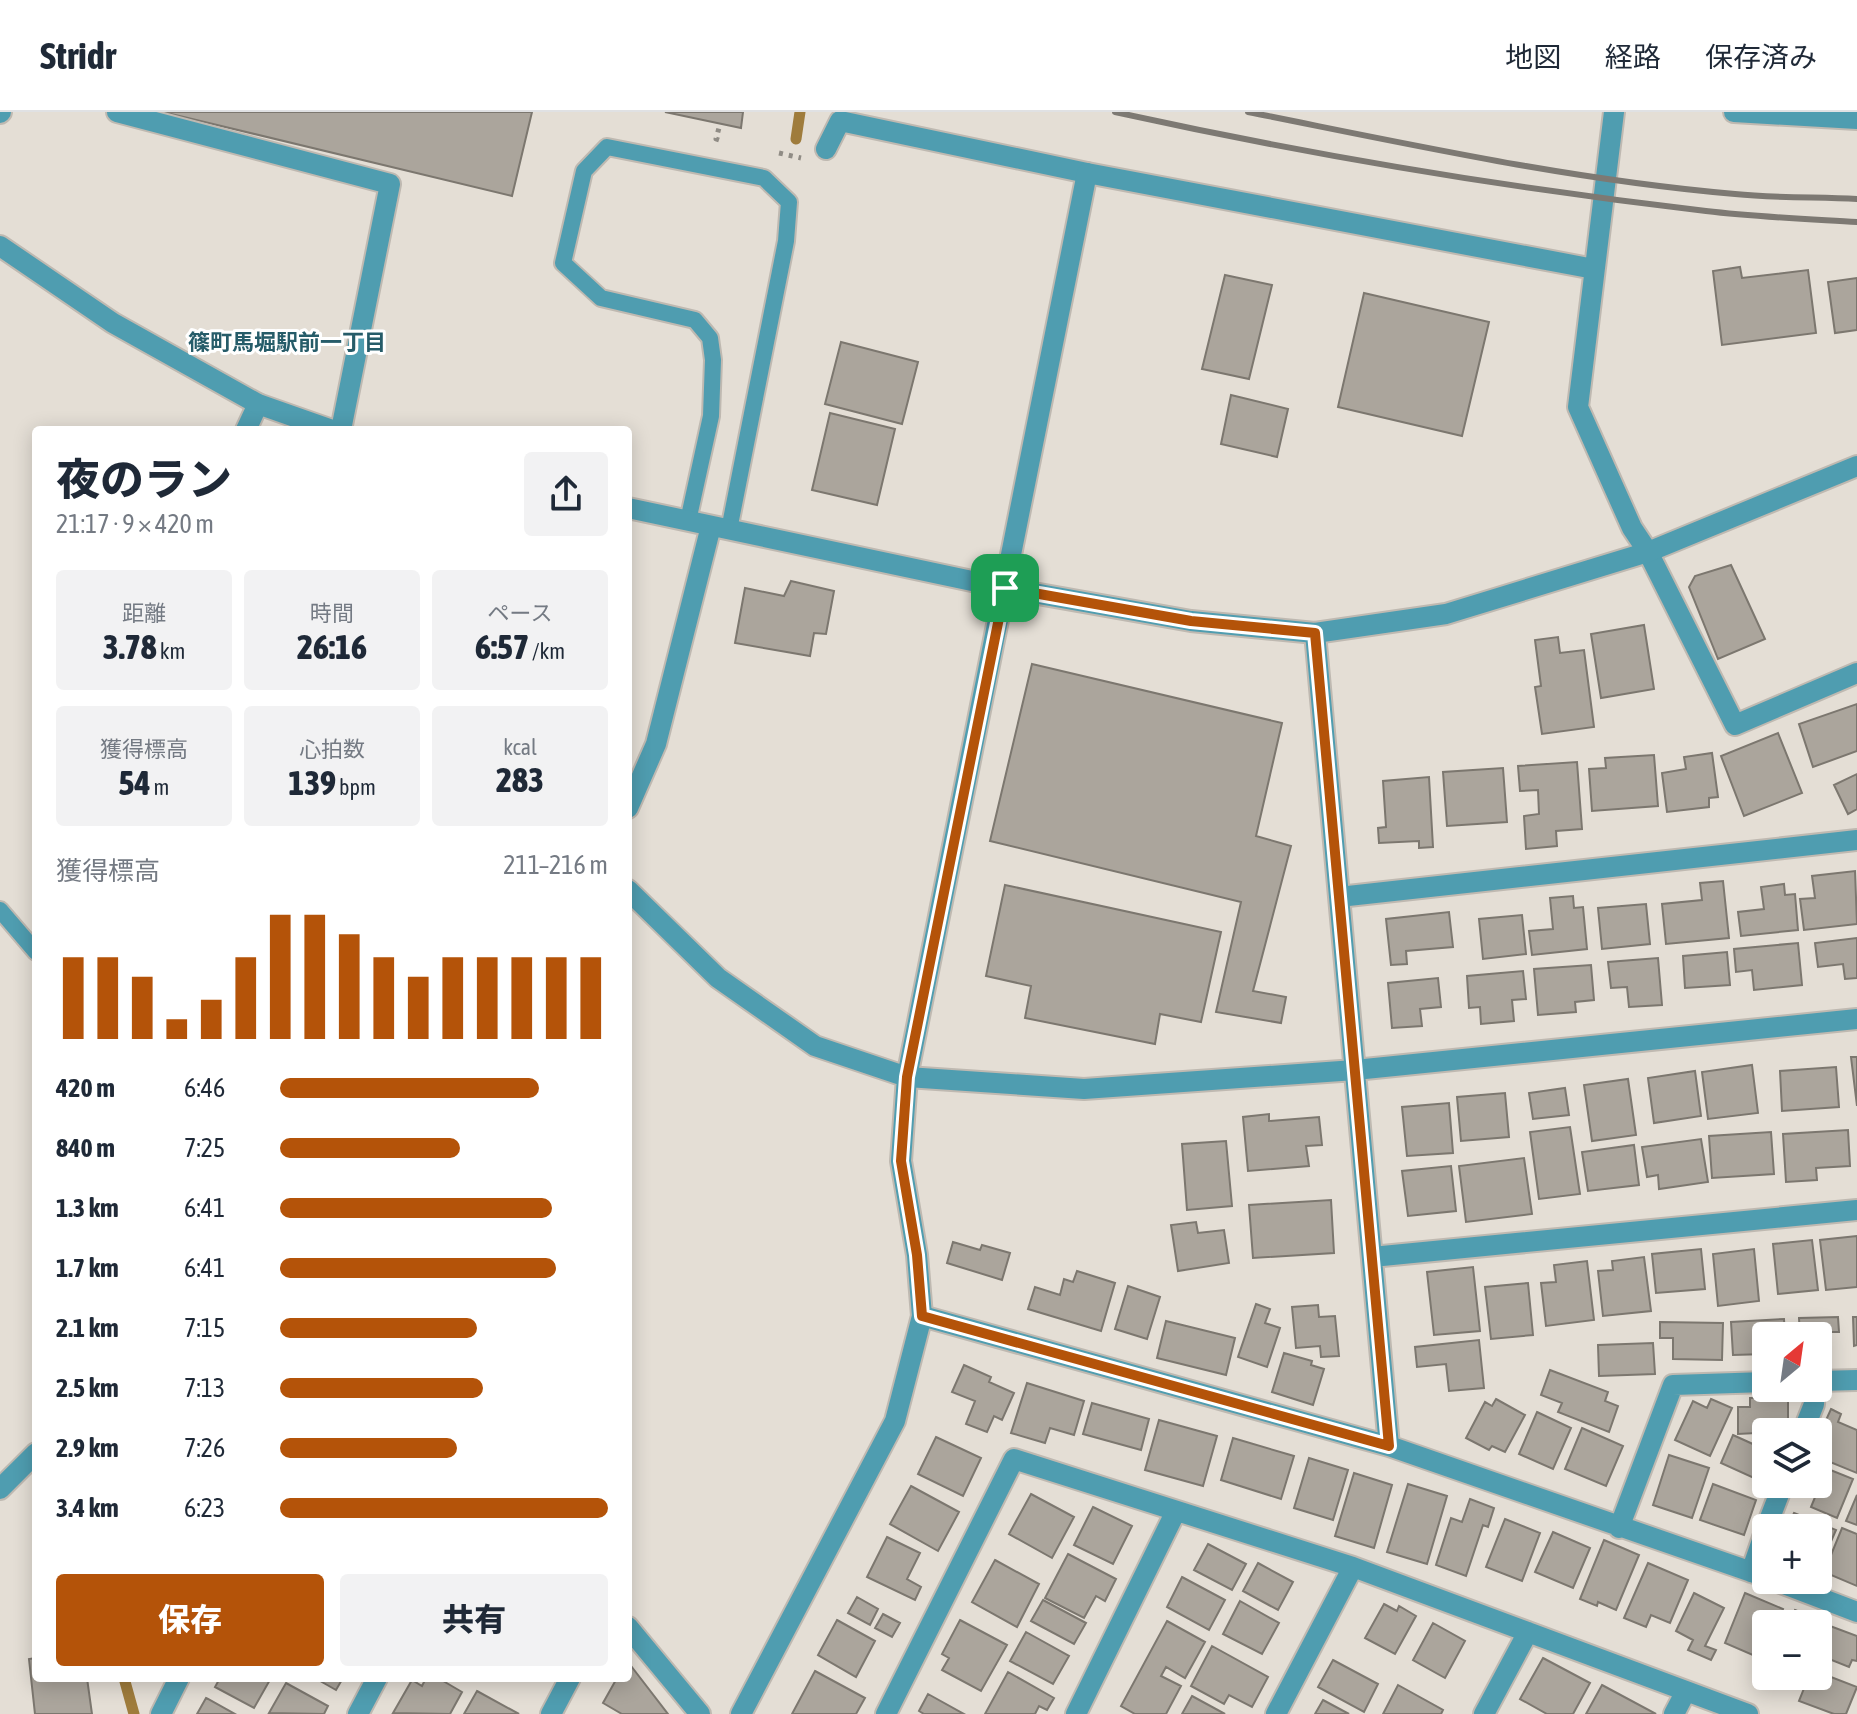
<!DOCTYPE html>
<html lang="ja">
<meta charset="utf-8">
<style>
:root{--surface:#fff;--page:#f2f2f3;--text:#1f2937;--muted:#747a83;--line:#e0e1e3;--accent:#b45309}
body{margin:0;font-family:"Asap Condensed","Noto Sans JP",sans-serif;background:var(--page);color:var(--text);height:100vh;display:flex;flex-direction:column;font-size:30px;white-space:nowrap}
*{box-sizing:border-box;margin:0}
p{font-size:26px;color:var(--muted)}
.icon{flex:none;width:44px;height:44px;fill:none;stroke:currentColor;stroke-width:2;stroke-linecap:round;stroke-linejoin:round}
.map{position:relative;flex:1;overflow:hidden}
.sheet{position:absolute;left:32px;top:314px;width:600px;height:1256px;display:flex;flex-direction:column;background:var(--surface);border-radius:8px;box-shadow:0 4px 20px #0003}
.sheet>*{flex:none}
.needle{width:52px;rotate:29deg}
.buttons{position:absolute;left:1752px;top:1210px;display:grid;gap:16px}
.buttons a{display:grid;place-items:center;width:80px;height:80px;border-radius:8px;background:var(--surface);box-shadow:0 4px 20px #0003;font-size:40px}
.pin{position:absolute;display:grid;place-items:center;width:68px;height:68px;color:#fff;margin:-34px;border-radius:16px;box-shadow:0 4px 12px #0006}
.round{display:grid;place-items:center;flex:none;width:84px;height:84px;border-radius:8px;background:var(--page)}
.headline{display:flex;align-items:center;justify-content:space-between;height:136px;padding:0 24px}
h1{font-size:44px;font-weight:800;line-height:60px}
.metrics{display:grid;grid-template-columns:repeat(3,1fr);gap:12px;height:136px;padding:8px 24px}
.metrics div{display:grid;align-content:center;border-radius:8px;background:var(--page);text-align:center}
.metrics b{font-size:34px;font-weight:800}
.metrics small{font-size:22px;font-weight:400}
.metrics p{font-size:22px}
.chart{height:224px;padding:16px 24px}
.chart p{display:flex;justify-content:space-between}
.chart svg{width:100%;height:144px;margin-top:8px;stroke:var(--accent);stroke-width:6}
.button{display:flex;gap:16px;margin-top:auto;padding:16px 24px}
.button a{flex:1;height:92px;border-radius:8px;background:var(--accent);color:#fff;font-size:32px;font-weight:800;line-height:92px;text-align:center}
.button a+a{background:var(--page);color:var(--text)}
ul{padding:0 24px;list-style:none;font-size:26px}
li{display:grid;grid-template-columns:128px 96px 1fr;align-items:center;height:60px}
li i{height:20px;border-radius:10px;background:var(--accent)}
header{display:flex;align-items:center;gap:48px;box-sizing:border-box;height:112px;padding:0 40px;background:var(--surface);border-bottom:2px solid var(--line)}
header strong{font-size:38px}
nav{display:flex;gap:44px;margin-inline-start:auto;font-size:28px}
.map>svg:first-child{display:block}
</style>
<header>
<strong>Stridr</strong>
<nav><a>地図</a><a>経路</a><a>保存済み</a></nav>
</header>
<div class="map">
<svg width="1857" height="1602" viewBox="0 0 1857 1602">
<rect width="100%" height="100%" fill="#e4ded5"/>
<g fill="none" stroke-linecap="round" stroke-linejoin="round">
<path stroke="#9f7c3c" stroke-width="11" d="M796,27L800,0
M124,1566L134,1602"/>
</g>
<path fill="#aba59c" stroke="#7c776f" stroke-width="2" d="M163,0H532L512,84Z
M665,0H743L741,16Z
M1740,155L1742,166L1808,158L1816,221L1722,233L1713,159Z
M1225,163L1272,173L1249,267L1202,257Z
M1857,166V218L1835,221L1828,170Z
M1364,181L1489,210L1462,324L1338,295Z
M841,230L918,250L902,312L825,292Z
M1231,283L1288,297L1277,345L1221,332Z
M830,301L895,317L877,393L812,378Z
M1731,453L1765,527L1718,547L1689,475L1695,464Z
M791,469L834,479L826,522L814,521L810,544L735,531L745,476L784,484Z
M1644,513L1654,577L1601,586L1591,522Z
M1558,525L1560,541L1584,538L1594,615L1542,622L1535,575L1541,574L1535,528Z
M1032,552L1282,611L1256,724L1291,734L1253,879L1286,885L1281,911L1216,900L1241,790L990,729Z
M1857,592V639L1813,655L1799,612Z
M1778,621L1802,681L1744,704L1721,644Z
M1712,641L1718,685L1709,686V695L1667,700L1662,661L1686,657L1684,645Z
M1654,643L1658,694L1592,699L1589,657L1606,656L1605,646Z
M1577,650L1582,717L1556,719L1557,734L1526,737L1524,704L1539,702L1538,678L1520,679L1518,654Z
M1503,656L1507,710L1447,714L1443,660Z
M1857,662V697L1848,702L1834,673Z
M1429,665L1433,735L1419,736V729L1379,731L1378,716L1386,715L1383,669Z
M1855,759L1857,812L1804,818L1800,787L1815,786L1812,764Z
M1723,769L1729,826L1666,832L1662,792L1702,788L1700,771Z
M1784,772L1785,783L1795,782L1798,818L1741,824L1738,800L1764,797L1761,775Z
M1005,773L1221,820L1201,910L1160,902L1155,932L1025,906L1031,874L986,864Z
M1573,784L1574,796L1583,795L1587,837L1532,843L1529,819L1553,817L1550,786Z
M1646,792L1650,832L1602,837L1598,796Z
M1449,800L1453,835L1406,839L1407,852L1391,853L1386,807Z
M1522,803L1526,842L1483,847L1479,807Z
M1857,826V866L1845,867L1843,852L1818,855L1815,831Z
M1798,831L1802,873L1754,878L1752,858L1736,860L1734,837Z
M1727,840L1730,873L1685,876L1683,844Z
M1658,846L1662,893L1629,895L1627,875L1611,876L1608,850Z
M1591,853L1594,888L1575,890L1576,900L1538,903L1534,857Z
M1523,859L1526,887L1512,888L1514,909L1481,912L1480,895L1469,896L1467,864Z
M1438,866L1441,895L1420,897L1422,914L1392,916L1388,871Z
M1851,945H1857V994Z
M1752,953L1758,1001L1708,1007L1702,960Z
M1836,955L1839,995L1782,999L1780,959Z
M1695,959L1701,1004L1654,1011L1648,966Z
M1628,967L1636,1023L1592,1029L1584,973Z
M1565,976L1569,1003L1533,1007L1529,981Z
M1505,981L1509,1025L1461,1029L1457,985Z
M1449,991L1453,1041L1407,1044L1402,995Z
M1269,1002V1009L1319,1005L1322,1033L1306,1034L1309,1054L1248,1059L1243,1005Z
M1570,1015L1580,1082L1539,1087L1530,1020Z
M1848,1018L1850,1054L1816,1056L1817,1068L1786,1070L1783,1022Z
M1771,1020L1774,1062L1712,1066L1709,1024Z
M1701,1027L1708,1070L1659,1077L1658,1063L1647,1065L1642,1035Z
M1226,1029L1232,1094L1187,1098L1182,1032Z
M1634,1033L1639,1073L1588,1079L1582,1040Z
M1524,1046L1532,1102L1466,1110L1459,1054Z
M1451,1054L1456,1099L1408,1104L1402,1059Z
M1331,1088L1334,1141L1253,1146L1249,1093Z
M1196,1110L1198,1121L1224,1118L1229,1151L1178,1159L1171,1113Z
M1857,1124V1175L1826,1178L1820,1128Z
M1812,1128L1818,1178L1778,1182L1773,1132Z
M953,1130L980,1138L982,1133L1010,1141L1002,1168L947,1151Z
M1701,1137L1705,1177L1656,1181L1652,1142Z
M1754,1137L1759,1189L1718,1194L1713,1142Z
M1644,1145L1651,1199L1603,1204L1598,1159L1613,1158L1612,1149Z
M1587,1149L1594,1208L1546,1214L1541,1171L1556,1170L1554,1153Z
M1473,1155L1480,1219L1434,1223L1427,1160Z
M1077,1159L1115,1171L1101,1219L1028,1197L1035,1175L1060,1183L1064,1167L1073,1170Z
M1528,1171L1533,1223L1491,1227L1485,1175Z
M1128,1174L1160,1185L1147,1227L1115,1217Z
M1256,1192L1270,1197L1265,1211L1280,1216L1267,1255L1238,1245Z
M1318,1193L1319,1205L1335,1204L1339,1244L1321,1245L1320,1234L1296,1236L1292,1195Z
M1838,1205L1839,1220H1828L1829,1240L1818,1241V1224H1800L1799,1206Z
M1853,1205H1857V1233L1854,1234Z
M1784,1207L1785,1224H1766V1242L1733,1243L1731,1210Z
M1166,1209L1235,1226L1226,1263L1157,1246Z
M1660,1210L1723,1211L1722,1248L1673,1247V1226H1660Z
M1479,1228L1484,1276L1449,1279L1446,1252L1417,1255L1415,1235Z
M1653,1231L1655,1262L1599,1264L1598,1233Z
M1284,1241L1312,1249L1311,1253L1324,1257L1313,1293L1272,1280Z
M964,1253L991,1265L989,1270L1014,1281L1002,1308L994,1304L987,1320L966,1312L975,1289L952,1280Z
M1550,1258L1608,1280L1605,1289L1618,1294L1609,1320L1558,1300L1562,1291L1541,1283Z
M1027,1271L1084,1289L1074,1323L1050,1316L1045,1331L1011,1321Z
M1788,1285V1311H1775V1320L1738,1322V1295H1750V1286Z
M1496,1287L1525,1303L1505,1340L1492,1334L1489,1338L1466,1326L1485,1290L1492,1294Z
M1711,1287L1732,1296L1710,1344L1675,1328L1693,1289L1707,1296Z
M1092,1291L1149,1307L1141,1338L1083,1322Z
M1831,1297L1841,1302L1838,1310L1857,1318V1361L1818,1345V1334L1825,1318L1822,1317Z
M1537,1300L1571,1316L1553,1357L1519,1342Z
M1159,1308L1217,1324L1203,1374L1145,1358Z
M1582,1316L1623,1334L1606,1374L1565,1357Z
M1733,1323L1766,1338L1765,1371L1721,1351Z
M936,1325L981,1346L963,1384L918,1362Z
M1233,1326L1294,1344L1281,1387L1221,1368Z
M1669,1343L1709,1356L1692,1406L1653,1393Z
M1309,1346L1348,1358L1333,1408L1294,1396Z
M1818,1353L1853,1367L1837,1406L1811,1395L1818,1378L1805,1373L1818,1372Z
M1354,1361L1392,1373L1374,1436L1335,1424Z
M1408,1372L1447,1384L1427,1452L1387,1440Z
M1713,1372L1756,1388L1744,1423L1700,1408Z
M911,1374L959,1400L938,1439L890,1412Z
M1031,1382L1074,1405L1052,1446L1009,1422Z
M1857,1383V1413L1846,1409Z
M1470,1387L1494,1396L1488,1415L1483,1413L1466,1464L1436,1453L1451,1406L1462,1410Z
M1093,1395L1132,1414L1113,1452L1074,1433Z
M1794,1401L1836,1418L1819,1457L1818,1416H1787Z
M1505,1407L1540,1421L1522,1469L1486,1455Z
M1842,1416L1857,1422V1474L1824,1460Z
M1553,1420L1590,1436L1573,1476L1535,1460Z
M887,1425L920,1441L907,1467L921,1475L915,1488L867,1465Z
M1604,1428L1639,1443L1616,1498L1598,1490L1597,1494L1580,1487Z
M1208,1432L1246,1452L1232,1478L1194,1458Z
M1068,1442L1116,1467L1105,1489L1096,1484L1084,1506L1045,1486Z
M995,1448L1039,1472L1017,1515L972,1490Z
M1258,1451L1293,1470L1278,1498L1243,1479Z
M1648,1451L1688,1468L1670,1511L1651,1503L1646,1515L1624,1506Z
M1182,1465L1225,1488L1209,1518L1167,1495Z
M1694,1481L1724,1496L1705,1534L1716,1538L1711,1548L1688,1538L1693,1528L1676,1519Z
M1745,1481L1783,1497L1777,1512H1766V1538L1762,1547L1725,1531Z
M857,1485L878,1497L870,1513L848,1501Z
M1043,1488L1086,1511L1074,1532L1031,1509Z
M1240,1489L1279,1511L1262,1542L1223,1522Z
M1384,1492L1397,1499L1399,1494L1416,1504L1395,1542L1365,1526Z
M1795,1498L1821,1509L1818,1516V1512H1789Z
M883,1502L900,1511L892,1525L875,1516Z
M837,1508L875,1529L856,1565L818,1543Z
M960,1508L1007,1533L981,1579L942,1558L949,1546L942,1542Z
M1167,1509L1205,1530L1185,1566L1166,1555L1161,1564L1181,1574L1166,1602H1135L1121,1594Z
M1433,1511L1465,1529L1445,1566L1413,1548Z
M1830,1514L1857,1524V1549L1852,1548L1849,1555L1819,1543Z
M1026,1520L1069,1544L1053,1572L1010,1549Z
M1212,1534L1268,1565L1252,1595L1229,1583L1224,1592L1191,1574Z
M36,1546V1566H87L92,1602H35L29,1547Z
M1543,1546L1590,1571L1573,1602H1547L1520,1587Z
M1333,1548L1378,1572L1364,1600L1318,1575Z
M628,1550L668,1602H622L603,1591L617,1566H628Z
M815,1559L865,1586L856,1602H792Z
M1008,1560L1054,1586L1047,1598L1039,1594L1035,1602H985Z
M1818,1560L1857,1575L1846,1602H1834L1799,1589L1809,1564H1818Z
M220,1566H271L254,1596L215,1575Z
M315,1566H343L336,1578Z
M426,1566H438L462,1580L450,1602L393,1601L412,1568L422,1574Z
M286,1571L328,1594L324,1602L269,1601Z
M1398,1573L1443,1598L1441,1602H1383Z
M1602,1573L1656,1602H1586Z
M477,1579L519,1602H464Z
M928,1582L964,1602H924L919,1599Z
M1192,1584L1225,1602H1182Z
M206,1586L208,1587L235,1602H197Z
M1323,1588L1349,1602H1315Z"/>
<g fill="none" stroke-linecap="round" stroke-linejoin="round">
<g stroke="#bfb9b1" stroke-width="20">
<path id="service" d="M688,409L711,304L713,248L710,226L695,208L601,186L563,151L584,59L607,35L764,66L789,90L786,129L729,418
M0,798L36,840"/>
</g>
<g stroke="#bfb9b1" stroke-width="24">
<path id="pedestrian" d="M826,37L840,9L1087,61"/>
</g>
<g stroke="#bfb9b1" stroke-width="24">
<path id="minor" d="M1734,0L1857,7
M246,318L258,292
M1648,440L1735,613L1857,561
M1315,521L1389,1334
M1339,785L1857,728
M907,965L1084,977L1355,958L1857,907
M1372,1145L1857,1098
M922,1204L1389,1334L1766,1465
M1818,1269L1857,1268
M1803,1320L1814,1292L1815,1276
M1619,1416L1673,1273L1766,1270
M1766,1416L1783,1372
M1751,1460L1766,1417
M1773,1468L1857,1500
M628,1515L700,1602
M161,1602L179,1566
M358,1602L377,1566
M551,1602L570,1566
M886,1602L1014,1347L1353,1455L1748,1602
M1076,1602L1176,1399
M1276,1602L1353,1455
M1484,1602L1528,1520
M1674,1602L1686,1579"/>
</g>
<g stroke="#bfb9b1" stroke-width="24">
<path id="tertiary" d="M117,0L390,72L341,318
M1614,0L1578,295L1632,416L1648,440
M0,1L1,0
M0,134L113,211L258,292L332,318
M628,396L1005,476L1191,509L1315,521L1446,502L1648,440L1857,354
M628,696L656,632L711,414
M628,778L718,866L815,934L907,965
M0,1377L36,1341
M741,1602L895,1309L922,1204L917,1143L901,1049L907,965L1087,61L1594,157"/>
</g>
<path stroke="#908c85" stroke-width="5" stroke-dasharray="4 6" stroke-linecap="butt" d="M719,28L716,27L720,12
M779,41L801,46"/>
<use href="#service" stroke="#4f9db0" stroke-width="16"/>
<use href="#pedestrian" stroke="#4f9db0" stroke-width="20"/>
<use href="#minor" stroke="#4f9db0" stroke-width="20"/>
<use href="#tertiary" stroke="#4f9db0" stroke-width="20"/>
<path stroke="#7d7973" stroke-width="6" d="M1115,0C1310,43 1508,76 1706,99C1756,105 1807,107 1857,110
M1248,0C1409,32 1571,68 1735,82C1775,86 1817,85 1857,87"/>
</g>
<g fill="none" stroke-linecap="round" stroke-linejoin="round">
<g stroke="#fff" stroke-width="16">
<path id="route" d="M1005,476L1191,509L1315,521L1389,1334L922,1204L917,1143L901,1049L907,965Z"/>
</g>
<use href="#route" stroke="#b45309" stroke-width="10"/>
</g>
<g text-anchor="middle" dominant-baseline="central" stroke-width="6" stroke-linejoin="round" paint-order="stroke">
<g font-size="22" font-weight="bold" fill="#265c69" stroke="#fff">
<text x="287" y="230">篠町馬堀駅前一丁目</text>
</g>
</g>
</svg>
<div class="buttons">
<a><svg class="needle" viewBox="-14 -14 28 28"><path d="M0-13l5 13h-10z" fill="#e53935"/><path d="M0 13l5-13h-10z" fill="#747a83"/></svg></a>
<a><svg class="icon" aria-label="layers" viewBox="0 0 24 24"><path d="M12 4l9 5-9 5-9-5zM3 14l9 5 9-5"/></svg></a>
<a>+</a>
<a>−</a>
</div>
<div class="pin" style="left:1005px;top:476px;background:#1e9e55"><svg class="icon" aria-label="arrive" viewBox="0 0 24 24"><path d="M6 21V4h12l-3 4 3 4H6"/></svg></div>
<section class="sheet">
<div class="headline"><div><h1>夜のラン</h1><p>21:17 · 9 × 420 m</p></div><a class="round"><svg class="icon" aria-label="share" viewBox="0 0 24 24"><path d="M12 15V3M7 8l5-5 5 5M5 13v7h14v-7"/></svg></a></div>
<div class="metrics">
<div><p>距離</p><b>3.78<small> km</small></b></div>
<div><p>時間</p><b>26:16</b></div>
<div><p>ペース</p><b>6:57<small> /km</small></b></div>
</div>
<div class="metrics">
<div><p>獲得標高</p><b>54<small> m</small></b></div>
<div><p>心拍数</p><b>139<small> bpm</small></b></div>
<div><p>kcal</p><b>283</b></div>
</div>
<div class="chart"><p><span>獲得標高</span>211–216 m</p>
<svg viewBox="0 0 160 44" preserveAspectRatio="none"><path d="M5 44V19M15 44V19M25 44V25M35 44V38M45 44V32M55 44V19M65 44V6M75 44V6M85 44V12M95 44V19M105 44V25M115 44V19M125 44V19M135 44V19M145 44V19M155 44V19"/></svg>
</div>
<ul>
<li><b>420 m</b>6:46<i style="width:79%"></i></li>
<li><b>840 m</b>7:25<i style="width:55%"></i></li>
<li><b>1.3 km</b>6:41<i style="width:83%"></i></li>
<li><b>1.7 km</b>6:41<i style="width:84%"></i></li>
<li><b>2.1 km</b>7:15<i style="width:60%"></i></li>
<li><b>2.5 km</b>7:13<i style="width:62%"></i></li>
<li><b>2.9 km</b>7:26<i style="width:54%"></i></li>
<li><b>3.4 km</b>6:23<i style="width:100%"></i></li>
</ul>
<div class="button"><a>保存</a><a>共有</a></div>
</section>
</div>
